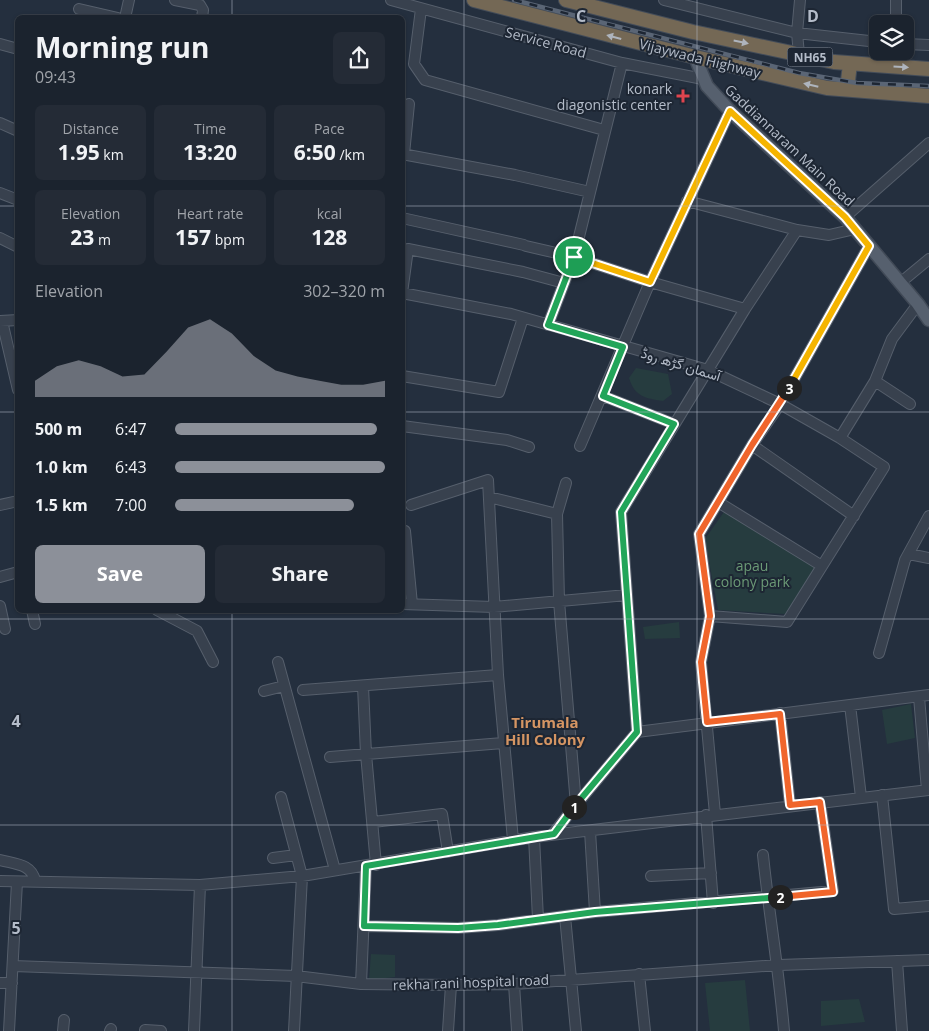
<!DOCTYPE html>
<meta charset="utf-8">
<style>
:root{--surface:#1b232e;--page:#242b36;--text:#f1f3f6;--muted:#a0a4aa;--line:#39404a;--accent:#8c9099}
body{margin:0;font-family:"Open Sans",Vazirmatn,sans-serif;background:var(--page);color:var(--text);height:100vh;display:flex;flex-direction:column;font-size:19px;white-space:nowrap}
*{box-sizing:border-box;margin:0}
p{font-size:16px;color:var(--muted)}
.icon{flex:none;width:28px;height:28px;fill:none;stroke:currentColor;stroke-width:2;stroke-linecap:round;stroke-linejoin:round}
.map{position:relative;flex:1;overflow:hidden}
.drawer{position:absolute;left:15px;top:15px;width:390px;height:598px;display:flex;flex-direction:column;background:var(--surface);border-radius:8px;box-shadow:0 1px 4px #0004,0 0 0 1px var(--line)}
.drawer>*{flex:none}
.fabs{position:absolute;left:869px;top:15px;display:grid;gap:10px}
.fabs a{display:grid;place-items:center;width:45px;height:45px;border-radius:8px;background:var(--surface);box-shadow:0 1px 4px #0004,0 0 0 1px var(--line);font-size:25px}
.pin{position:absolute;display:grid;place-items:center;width:42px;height:42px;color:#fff;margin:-21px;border:2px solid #fff;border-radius:50%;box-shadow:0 1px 5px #0007}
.km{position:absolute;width:25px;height:25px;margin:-12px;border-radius:50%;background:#222;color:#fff;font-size:14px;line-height:25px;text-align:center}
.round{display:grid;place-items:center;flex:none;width:52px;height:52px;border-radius:8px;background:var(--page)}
.headline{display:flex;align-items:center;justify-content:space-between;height:85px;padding:0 20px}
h1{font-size:28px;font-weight:700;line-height:38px}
.stats{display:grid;grid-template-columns:repeat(3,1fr);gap:8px;height:85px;padding:5px 20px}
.stats div{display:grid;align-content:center;border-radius:8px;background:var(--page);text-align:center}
.stats b{font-size:21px;font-weight:700}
.stats small{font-size:14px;font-weight:400}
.stats p{font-size:14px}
.chart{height:140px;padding:10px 20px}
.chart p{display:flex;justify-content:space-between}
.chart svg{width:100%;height:90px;margin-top:5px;fill:var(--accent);opacity:.7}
.cta{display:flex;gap:10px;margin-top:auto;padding:10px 20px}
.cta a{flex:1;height:58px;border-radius:8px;background:var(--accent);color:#fff;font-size:20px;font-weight:700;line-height:58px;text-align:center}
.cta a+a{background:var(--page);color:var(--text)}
ul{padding:0 20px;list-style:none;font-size:16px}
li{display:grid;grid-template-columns:80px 60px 1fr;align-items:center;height:38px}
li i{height:12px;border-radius:6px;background:var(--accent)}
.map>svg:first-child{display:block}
</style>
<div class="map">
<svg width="929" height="1031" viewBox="0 0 929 1031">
<rect width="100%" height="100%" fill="#242f3e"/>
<path fill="#263c3f" d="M636,368L668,374L672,394L663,401C645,398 635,397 629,378Z
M726,509L816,567L785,614L718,610L705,539Z
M679,622L680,638L645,639L643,627Z
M911,704L915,738L887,744L882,710Z
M371,954L395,955V977L369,980Z
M745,980L750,1031H710L705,983Z
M859,999L865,1022L821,1026V1001Z"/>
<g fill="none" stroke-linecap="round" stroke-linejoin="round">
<g stroke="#565f6c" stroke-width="12">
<path id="minor" d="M175,0L200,5L203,10L202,18
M391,0L622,63L703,79
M664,0L797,33L878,42
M79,9L118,18
M421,9L414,64L425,80L604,130
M125,18L129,0
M896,24V0
M0,44L18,49
M905,44L929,45
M799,54L797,33L800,0
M0,123L18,131
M402,154L515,175L590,192
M404,154L409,104
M0,193L18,200
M687,201L797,230L829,235L855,229
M845,217L929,143
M402,218L524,245
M0,238L18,247
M526,246L574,257L650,282L745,309
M900,283L929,259
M402,293L511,314L708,370L780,404L840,438L875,381L892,339L918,304
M402,293L408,249L523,272L564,283
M0,321L18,320
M2,321L18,390
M548,325L574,257L622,63
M402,376L499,392L523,318
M875,381L910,404
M603,396L674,424
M402,426L507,440L529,447
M752,445L854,516
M580,446L650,282L730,111
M489,497L557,514
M718,502L822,566
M0,505L18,501
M411,505L488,480L498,675L513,840
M405,531L412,604
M909,554L929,558
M0,577L18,572
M402,604L494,607L627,595
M0,606L5,629
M32,610L35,624
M157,610L197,631L213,662
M710,616L787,622L884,467L840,438
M879,653L905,560L929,516
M278,662L335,870
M363,686L366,754L376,865
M303,690L498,675
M264,691L284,686
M919,697L927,790
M850,705L861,797
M780,713L790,805
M637,732L621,512L745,309L797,230
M330,757L503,743
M882,795L894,909L929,906
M281,797L302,876L294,1031
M576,805L637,732L929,695
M715,814L701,662L710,616L699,534L752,445L780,404L869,246
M706,815L713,903
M373,822L442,814L448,852
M590,831L595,912
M553,834L576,805L559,601L557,514L566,483
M534,837L538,919
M763,855C769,914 779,971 784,1031
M273,858L296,855
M0,860C15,864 32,864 35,881
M651,876L711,873
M0,881L200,885L302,876L534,837L929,790
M565,916L576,1031
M364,926L458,928L498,925L595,912L833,891L820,802
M897,961L902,1031
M13,966L296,976L361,984L451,985L514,984L779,965L929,960
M639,974L645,1031
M0,983H12
M361,984L366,866
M514,984L517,1031
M145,1030L161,1031
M9,1031L17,882
M63,1031L64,1020
M110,1031L111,1029
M194,1031L200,885
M448,1031L451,985"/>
</g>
<g stroke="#414a57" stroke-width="15">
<path id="major" d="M695,57L707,86L730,111L845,217L918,304L929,320"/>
</g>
<g stroke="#434c59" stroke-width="16">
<path id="highway" d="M474,0L695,57L827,88L929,96
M566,0L693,32L834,62L929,69
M847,89L850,64"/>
</g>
<use href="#minor" stroke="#38414e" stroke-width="10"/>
<use href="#major" stroke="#56606e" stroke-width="12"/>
<use href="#highway" stroke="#746855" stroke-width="14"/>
<g stroke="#5a6575" stroke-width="4.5">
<path id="rail" d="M514,0L799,73L857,83L929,86"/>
</g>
<use href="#rail" stroke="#1d2633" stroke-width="2.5" stroke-dasharray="8" stroke-linecap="butt"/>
</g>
<defs><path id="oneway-solid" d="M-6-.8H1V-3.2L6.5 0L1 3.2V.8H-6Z" transform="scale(1.25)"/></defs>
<g fill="#aeb4bd">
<use href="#oneway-solid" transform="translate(614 37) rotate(-165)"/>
<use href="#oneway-solid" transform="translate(741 42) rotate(12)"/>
<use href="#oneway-solid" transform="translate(901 67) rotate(4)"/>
<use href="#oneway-solid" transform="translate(811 85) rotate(-167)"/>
</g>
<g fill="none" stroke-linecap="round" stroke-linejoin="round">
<g stroke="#fff" stroke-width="10">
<path id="split-1" d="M574,257L548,325L623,347L603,396L674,424L621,512L637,732L574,807"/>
</g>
<g stroke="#fff" stroke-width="10">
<path id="split-2" d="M574,807L554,834L366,866L364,926L458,928L498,925L595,912L780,897"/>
</g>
<g stroke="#fff" stroke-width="10">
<path id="split-3" d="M780,897L833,892L820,802L790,805L780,714L707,722L701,662L710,616L699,534L752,445L789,388"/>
</g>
<g stroke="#fff" stroke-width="10">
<path id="split-4" d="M574,257L650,282L730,111L845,217L869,246L789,388"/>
</g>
<use href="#split-1" stroke="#22a559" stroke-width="6"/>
<use href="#split-2" stroke="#22a559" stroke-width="6"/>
<use href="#split-3" stroke="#f0652b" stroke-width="6"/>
<use href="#split-4" stroke="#f5b400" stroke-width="6"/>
</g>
<path fill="none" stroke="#b4bcc9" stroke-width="1" stroke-opacity="0.55" d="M232,0V18M464,0V1031M697,0V1031M0,206H18M402,206H929M0,412H18M402,412H929M232,610V1031M0,619H929M0,825H929"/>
<path fill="#e0444e" stroke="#1d2633" stroke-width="2" d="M680.5 88.5h5v5h5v5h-5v5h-5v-5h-5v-5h5z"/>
<g text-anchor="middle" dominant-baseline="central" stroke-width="4" stroke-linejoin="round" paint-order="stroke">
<rect fill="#1d2633" stroke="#878f9c" stroke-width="1" x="787.5" y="47.5" width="45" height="19" rx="4"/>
<g font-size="12" font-weight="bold" fill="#b4bcc9">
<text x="810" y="57">NH65</text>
</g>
<g font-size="14" fill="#b4bcc9" stroke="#1d2633">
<text transform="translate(546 42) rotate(15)">Service Road</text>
<text transform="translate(700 58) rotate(14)">Vijaywada Highway</text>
<text transform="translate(790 145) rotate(43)">Gaddiannaram Main Road</text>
<text transform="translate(681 364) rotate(17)">آسمان گڑھ روڈ</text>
<text transform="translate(471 982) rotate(-2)">rekha rani hospital road</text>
</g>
<g font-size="14" fill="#b4bcc9" stroke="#1d2633" text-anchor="end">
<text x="672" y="88">konark<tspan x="672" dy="16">diagonistic center</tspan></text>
</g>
<g font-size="14" fill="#6b9a76" stroke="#1d2633">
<text x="752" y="565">apau<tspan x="752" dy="16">colony park</tspan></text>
</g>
<g font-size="15" font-weight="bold" fill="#d59563" stroke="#1d2633">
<text x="545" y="722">Tirumala<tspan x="545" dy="17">Hill Colony</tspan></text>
</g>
</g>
<g font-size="16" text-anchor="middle" font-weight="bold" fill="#b4bcc9" stroke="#1d2633" stroke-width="4" stroke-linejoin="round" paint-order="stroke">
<text x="581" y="22">C</text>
<text x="813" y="22">D</text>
<text x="16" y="727">4</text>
<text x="16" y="934">5</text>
</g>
</svg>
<div class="fabs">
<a><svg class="icon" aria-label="layers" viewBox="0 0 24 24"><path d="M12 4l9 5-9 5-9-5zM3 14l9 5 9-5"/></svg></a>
</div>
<div class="pin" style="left:574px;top:257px;background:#1e9e55"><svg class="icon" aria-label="arrive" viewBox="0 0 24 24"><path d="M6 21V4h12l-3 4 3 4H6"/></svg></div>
<b class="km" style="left:574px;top:807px">1</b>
<b class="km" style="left:780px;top:897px">2</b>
<b class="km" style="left:789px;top:388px">3</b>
<section class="drawer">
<div class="headline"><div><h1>Morning run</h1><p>09:43</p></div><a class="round"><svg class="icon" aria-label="share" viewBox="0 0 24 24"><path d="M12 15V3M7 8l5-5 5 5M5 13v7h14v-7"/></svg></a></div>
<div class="stats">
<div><p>Distance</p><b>1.95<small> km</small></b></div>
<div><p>Time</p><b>13:20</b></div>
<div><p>Pace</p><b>6:50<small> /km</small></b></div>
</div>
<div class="stats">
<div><p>Elevation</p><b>23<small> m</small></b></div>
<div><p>Heart rate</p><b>157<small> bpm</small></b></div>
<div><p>kcal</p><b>128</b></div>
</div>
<div class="chart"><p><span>Elevation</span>302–320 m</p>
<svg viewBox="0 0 160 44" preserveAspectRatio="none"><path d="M0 44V36L10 29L20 26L30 29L40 34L50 33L60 22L70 10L80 6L90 13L100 24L110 31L120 34L130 36L140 38L150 38L160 36V44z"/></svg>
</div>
<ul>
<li><b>500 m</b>6:47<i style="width:96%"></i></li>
<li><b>1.0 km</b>6:43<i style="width:100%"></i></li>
<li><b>1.5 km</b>7:00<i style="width:85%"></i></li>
</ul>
<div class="cta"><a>Save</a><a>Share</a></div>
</section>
</div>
